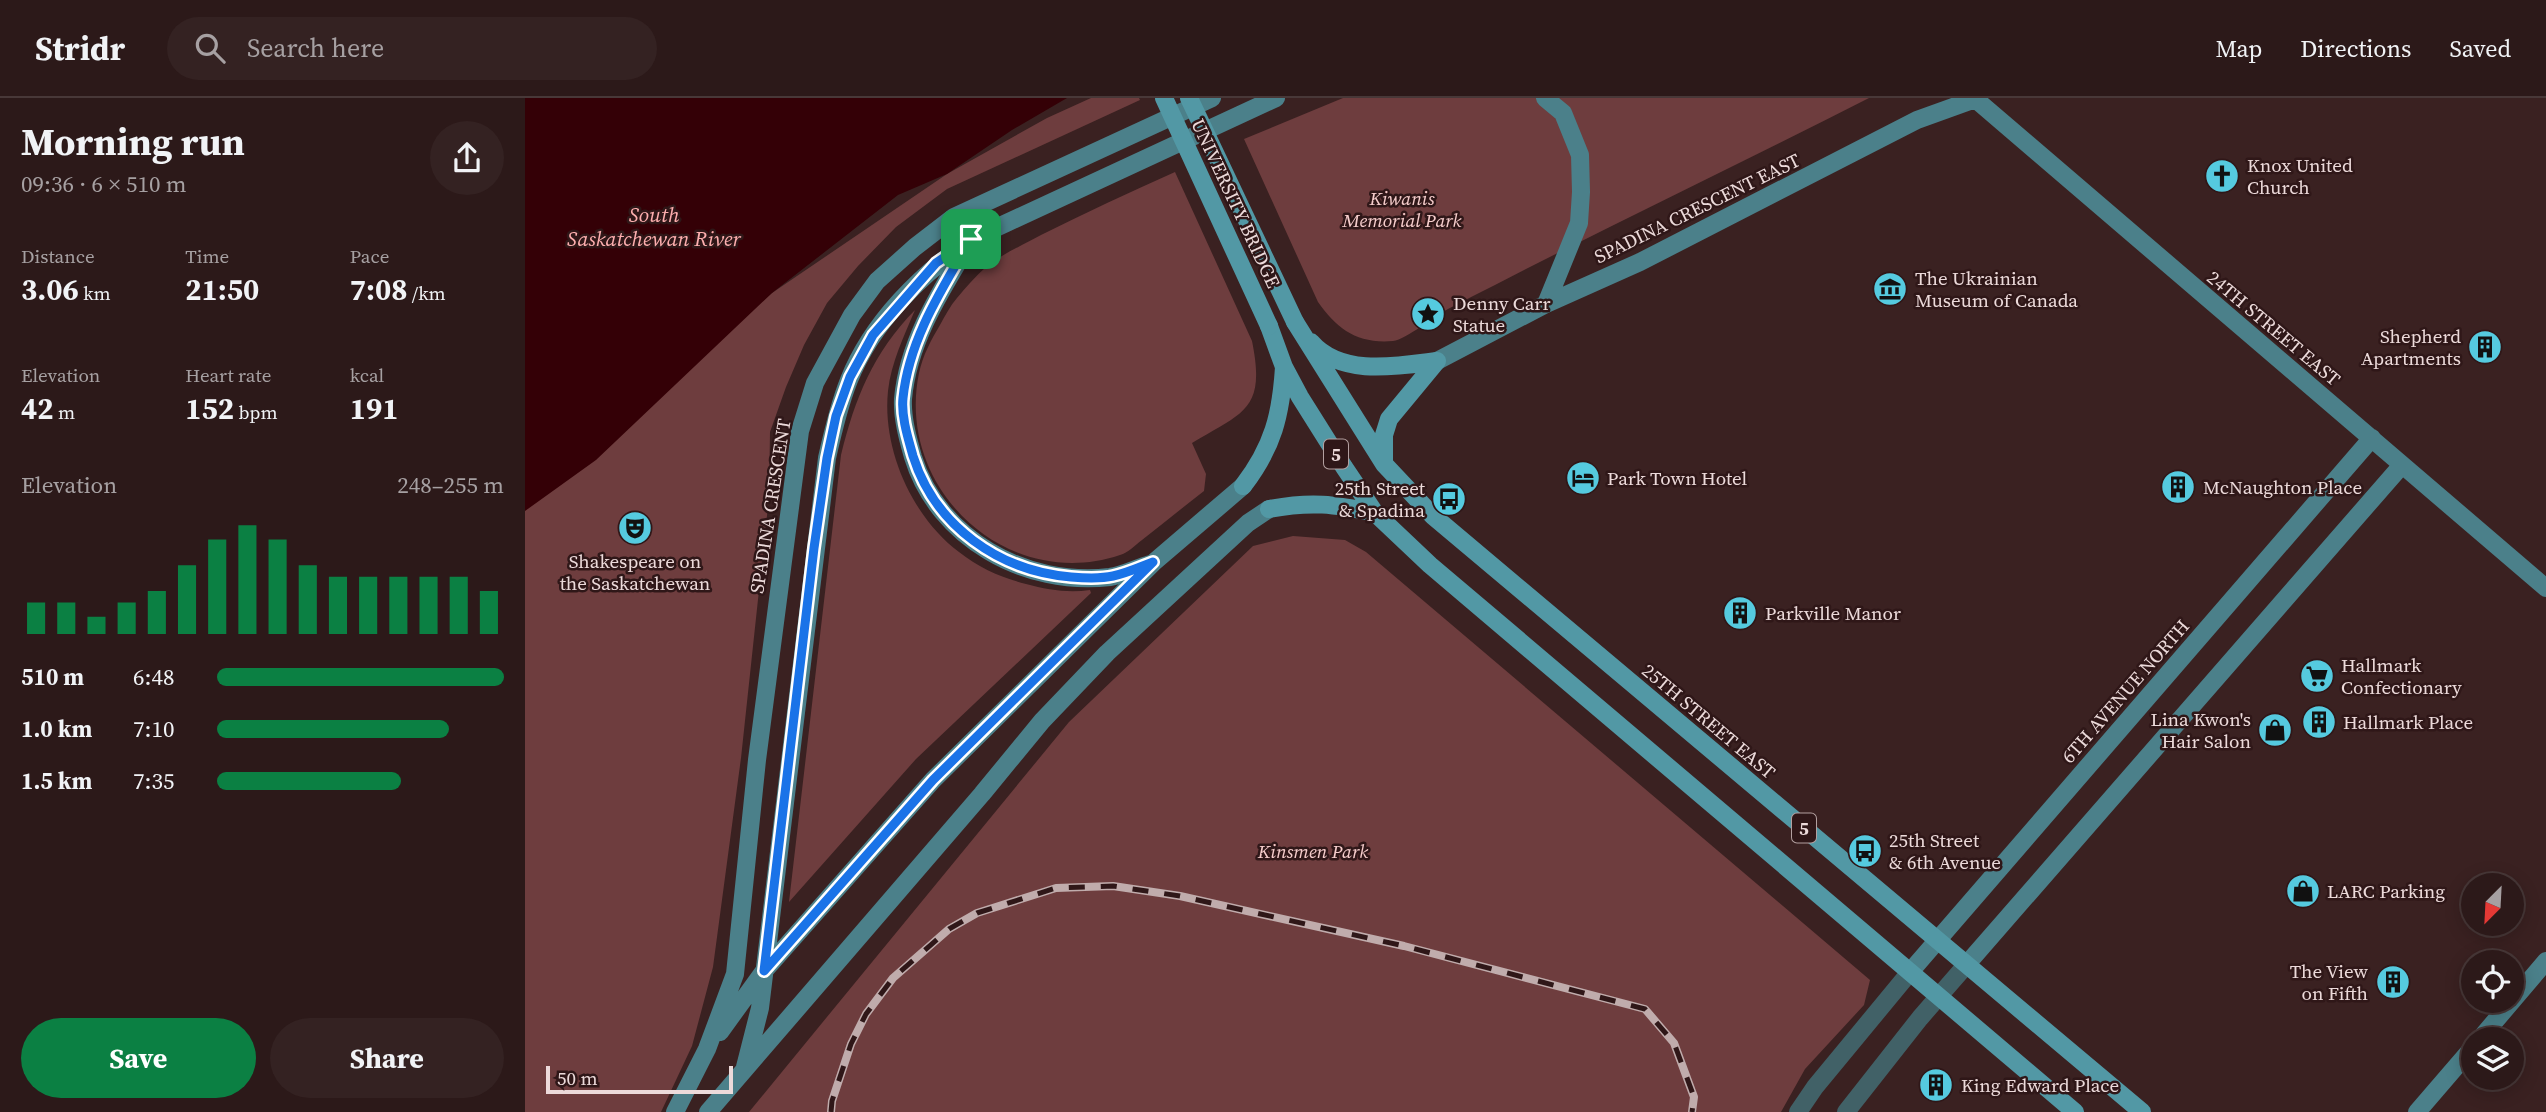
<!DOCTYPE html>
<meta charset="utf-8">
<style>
:root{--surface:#2c1919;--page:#342222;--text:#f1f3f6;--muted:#a6a0a2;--line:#483838;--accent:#0b8043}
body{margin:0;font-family:"Source Serif 4",serif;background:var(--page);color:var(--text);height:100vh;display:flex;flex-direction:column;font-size:26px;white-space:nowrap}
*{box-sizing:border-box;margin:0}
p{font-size:23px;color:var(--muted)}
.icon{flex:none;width:38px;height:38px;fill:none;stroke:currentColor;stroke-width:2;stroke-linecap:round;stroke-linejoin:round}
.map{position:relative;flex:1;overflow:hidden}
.details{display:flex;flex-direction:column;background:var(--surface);width:525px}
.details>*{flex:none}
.needle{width:46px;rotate:204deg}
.fabs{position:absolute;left:1936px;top:775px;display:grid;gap:14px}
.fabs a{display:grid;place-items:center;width:63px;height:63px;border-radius:50%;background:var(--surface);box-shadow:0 4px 18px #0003,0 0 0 2px var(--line);font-size:35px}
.scale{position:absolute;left:21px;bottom:18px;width:187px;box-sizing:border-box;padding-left:7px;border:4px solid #ecdada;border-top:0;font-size:19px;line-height:24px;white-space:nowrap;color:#ecdada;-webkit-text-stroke:5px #2f1718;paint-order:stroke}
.pin{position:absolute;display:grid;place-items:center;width:60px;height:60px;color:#fff;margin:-30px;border-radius:14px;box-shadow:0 4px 10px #0006}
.round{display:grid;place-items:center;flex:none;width:74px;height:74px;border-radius:37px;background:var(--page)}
.head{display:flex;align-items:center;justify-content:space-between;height:119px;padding:0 21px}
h1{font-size:38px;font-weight:700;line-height:52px}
.metrics{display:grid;grid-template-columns:repeat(3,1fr);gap:10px;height:119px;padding:7px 21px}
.metrics div{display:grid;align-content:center}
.metrics b{font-size:30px;font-weight:700}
.metrics small{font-size:19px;font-weight:400}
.metrics p{font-size:19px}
.chart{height:196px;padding:14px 21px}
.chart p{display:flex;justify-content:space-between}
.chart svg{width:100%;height:126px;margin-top:7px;stroke:var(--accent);stroke-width:6}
.button{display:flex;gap:14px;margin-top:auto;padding:14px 21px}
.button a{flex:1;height:80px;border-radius:42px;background:var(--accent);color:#fff;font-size:28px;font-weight:700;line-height:80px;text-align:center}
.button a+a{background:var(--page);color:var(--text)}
ul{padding:0 21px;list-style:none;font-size:23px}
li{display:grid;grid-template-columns:112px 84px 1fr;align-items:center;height:52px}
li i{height:18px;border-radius:9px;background:var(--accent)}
header{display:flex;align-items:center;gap:42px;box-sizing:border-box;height:98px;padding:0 35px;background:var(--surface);border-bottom:2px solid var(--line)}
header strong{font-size:33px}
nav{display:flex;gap:38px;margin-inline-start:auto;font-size:24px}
.search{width:490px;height:63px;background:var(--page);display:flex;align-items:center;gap:18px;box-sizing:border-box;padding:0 24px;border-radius:38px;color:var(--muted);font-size:26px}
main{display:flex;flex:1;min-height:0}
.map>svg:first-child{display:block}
</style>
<header>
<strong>Stridr</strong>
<div class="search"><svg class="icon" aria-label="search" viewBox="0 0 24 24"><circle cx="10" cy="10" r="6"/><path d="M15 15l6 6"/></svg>Search here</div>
<nav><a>Map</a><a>Directions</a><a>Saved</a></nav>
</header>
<main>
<section class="details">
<div class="head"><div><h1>Morning run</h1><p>09:36 · 6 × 510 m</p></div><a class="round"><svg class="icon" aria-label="share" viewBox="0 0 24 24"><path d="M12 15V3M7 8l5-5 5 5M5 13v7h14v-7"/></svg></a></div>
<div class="metrics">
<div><p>Distance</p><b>3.06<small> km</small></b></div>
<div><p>Time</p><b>21:50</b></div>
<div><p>Pace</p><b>7:08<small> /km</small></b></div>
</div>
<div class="metrics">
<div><p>Elevation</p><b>42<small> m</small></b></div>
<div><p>Heart rate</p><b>152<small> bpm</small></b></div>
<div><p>kcal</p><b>191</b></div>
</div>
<div class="chart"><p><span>Elevation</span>248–255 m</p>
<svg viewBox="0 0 160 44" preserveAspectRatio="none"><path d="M5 44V33M15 44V33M25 44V38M35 44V33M45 44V29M55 44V20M65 44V11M75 44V6M85 44V11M95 44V20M105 44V24M115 44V24M125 44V24M135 44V24M145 44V24M155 44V29"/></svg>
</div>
<ul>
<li><b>510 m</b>6:48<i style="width:100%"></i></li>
<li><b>1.0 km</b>7:10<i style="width:81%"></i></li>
<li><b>1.5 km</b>7:35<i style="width:64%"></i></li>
</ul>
<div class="button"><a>Save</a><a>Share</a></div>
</section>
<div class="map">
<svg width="2021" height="1014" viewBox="0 0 2021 1014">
<rect width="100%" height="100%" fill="#3a2121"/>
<path fill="#6e3d3e" d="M566,0H614L615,2L422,91L371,129L333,168L302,205L279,247L261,289L245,334L244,399L216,660L188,869L167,948L136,1014H0V403L247,195L422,76L522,20Z
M818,0H1344C1220,63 1094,123 970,187C954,195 938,203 923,211C908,219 882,241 868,243C832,246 812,231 793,204L719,41Z
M650,74L727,243C741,312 719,314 667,345L681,376L679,393C658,409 638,426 617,442C610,447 603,455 595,457C482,495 370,391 394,275C398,257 406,242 415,227C420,218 425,208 432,200C441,189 451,178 461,169C477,156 498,147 516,137C560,115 605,94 650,74Z
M390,212C379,238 366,265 363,293C357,351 387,419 434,454C454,470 477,480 501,486C523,492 543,495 565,492L566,495L391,661L264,804L316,357C330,300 348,255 390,212Z
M768,438L820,442L841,454L1345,882L1339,907L1280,971L1256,1014H224L544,624L728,448Z"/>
<path fill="#340006" d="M0,0H542L487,32L422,76L373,97L247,195L71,362L0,413Z"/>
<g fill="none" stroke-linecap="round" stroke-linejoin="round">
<path stroke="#416167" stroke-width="18" d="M1273,1014L1290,989L1385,874
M1321,1014L1395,920L1442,866"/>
<path stroke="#4b808a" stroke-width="18" d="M1020,0L1038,15L1055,57L1056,94L1054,125L1021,206
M1449,0L2021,490
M444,146C415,194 383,244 378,301C377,320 383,341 388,359C413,441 501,489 585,479C598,477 612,470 625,466
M912,263L1021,206L1115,164L1392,22L1453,0
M1442,866L1877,367
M1385,874L1847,340
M195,934L239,873L408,682L628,465L718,388
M1954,942L2021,863
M220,969L235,910L302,360C308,333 314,307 324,282C347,224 396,176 447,141L751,0
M150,1014L182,951L210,876L232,662L275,333L290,285L327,217L352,183L390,149L429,119L687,0
M183,1014L457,696L517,623L582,555L723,425L744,411
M1892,1014L1948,949"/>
<path stroke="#5298a5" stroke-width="18" d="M770,224L859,366L908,418L1617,1014
M744,228L759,269L775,299L819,369L850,415L905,467L1550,1014
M786,244C816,279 873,268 912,263
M859,366V337L864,321L912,263
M718,388C748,349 756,317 759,269
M744,411C786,403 809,406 850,415"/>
<g stroke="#c0acac" stroke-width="8">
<path id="rail" d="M306,1014L307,1003L326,946L341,916L368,880L424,831L452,815L531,790L588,788L655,798L879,848L1120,911L1149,945L1169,999L1167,1014"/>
</g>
<use href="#rail" stroke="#2f1718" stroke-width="5" stroke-dasharray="16" stroke-linecap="butt"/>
<path stroke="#5298a5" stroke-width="18" d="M639,0L744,228
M664,0L770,224"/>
</g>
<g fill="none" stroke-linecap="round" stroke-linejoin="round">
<g stroke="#fff" stroke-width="14">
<path id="route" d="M446,141C417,191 384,241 378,300C376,318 383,340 388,358C410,428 474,473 546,479C559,480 575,481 588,478C602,475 615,469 628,464L408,682L239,873L289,450L302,360L311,318L325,279L348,237L411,165Z"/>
</g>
<use href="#route" stroke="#1a73e8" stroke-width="9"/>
</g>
<defs>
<g id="church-disc" transform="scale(1.75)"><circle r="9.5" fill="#55cadf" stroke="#2f1718"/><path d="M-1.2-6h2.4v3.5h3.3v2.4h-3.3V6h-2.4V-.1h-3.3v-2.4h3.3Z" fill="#111"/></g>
<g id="museum-disc" transform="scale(1.75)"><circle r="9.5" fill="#55cadf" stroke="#2f1718"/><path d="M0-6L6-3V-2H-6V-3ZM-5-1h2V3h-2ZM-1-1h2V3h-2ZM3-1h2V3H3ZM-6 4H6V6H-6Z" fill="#111"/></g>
<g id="sight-disc" transform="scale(1.75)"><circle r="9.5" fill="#55cadf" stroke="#2f1718"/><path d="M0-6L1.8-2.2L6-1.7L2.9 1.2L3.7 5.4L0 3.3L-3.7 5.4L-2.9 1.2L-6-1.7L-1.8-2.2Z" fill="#111"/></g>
<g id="building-disc" transform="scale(1.75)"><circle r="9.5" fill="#55cadf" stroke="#2f1718"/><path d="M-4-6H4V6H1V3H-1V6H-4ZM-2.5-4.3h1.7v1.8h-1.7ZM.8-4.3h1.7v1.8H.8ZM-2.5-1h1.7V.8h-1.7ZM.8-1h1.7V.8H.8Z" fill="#111"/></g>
<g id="hotel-disc" transform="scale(1.75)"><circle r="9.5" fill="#55cadf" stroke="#2f1718"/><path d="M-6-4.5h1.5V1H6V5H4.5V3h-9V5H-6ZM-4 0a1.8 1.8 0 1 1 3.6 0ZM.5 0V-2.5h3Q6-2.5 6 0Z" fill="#111"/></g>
<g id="bus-disc" transform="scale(1.75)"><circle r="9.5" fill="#55cadf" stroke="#2f1718"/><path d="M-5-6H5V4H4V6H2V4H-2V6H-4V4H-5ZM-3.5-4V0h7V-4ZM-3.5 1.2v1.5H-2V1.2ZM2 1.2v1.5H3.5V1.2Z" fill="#111"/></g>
<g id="theatre-disc" transform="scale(1.75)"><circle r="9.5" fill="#55cadf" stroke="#2f1718"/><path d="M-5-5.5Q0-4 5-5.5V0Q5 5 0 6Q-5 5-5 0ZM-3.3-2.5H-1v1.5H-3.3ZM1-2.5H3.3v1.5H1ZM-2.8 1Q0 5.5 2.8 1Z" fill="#111"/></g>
<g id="supermarket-disc" transform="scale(1.75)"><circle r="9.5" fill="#55cadf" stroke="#2f1718"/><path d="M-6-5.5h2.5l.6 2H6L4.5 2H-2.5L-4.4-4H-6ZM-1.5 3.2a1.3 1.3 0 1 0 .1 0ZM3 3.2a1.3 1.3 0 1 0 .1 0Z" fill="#111"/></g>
<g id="shop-disc" transform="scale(1.75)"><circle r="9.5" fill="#55cadf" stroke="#2f1718"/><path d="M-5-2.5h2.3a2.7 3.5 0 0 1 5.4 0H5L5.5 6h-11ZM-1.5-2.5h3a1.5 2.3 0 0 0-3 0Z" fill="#111"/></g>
</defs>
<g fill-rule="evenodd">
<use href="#church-disc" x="1697" y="78"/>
<use href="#museum-disc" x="1365" y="191"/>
<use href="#sight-disc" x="903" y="216"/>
<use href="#building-disc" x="1960" y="249"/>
<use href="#hotel-disc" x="1058" y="380"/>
<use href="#building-disc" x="1653" y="389"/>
<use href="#bus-disc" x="924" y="401"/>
<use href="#theatre-disc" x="110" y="430"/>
<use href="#building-disc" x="1215" y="515"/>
<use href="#supermarket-disc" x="1792" y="578"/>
<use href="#building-disc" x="1794" y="624"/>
<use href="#shop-disc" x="1750" y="632"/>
<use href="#bus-disc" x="1340" y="753"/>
<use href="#shop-disc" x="1778" y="793"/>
<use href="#building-disc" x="1868" y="884"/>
<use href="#building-disc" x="1411" y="987"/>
</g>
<g text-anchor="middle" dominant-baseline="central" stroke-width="5" stroke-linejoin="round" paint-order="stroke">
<g fill="#2f1718" stroke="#b3a0a0" stroke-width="2">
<rect x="799" y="341.5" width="24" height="29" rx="5"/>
<rect x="1267" y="715.5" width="24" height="29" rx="5"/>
</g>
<g font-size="18" font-weight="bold" fill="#ecdada">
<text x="811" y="356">5</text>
<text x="1279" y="730">5</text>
</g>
<g font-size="19" fill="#ecdada" stroke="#2f1718" text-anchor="start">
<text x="1722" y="67">Knox United<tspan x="1722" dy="22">Church</tspan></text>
<text x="1390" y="180">The Ukrainian<tspan x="1390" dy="22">Museum of Canada</tspan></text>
<text x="928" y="205">Denny Carr<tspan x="928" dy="22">Statue</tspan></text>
<text x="1936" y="238" text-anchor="end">Shepherd<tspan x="1936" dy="22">Apartments</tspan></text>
<text x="1082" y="380">Park Town Hotel</text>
<text x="1678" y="389">McNaughton Place</text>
<text x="900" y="390" text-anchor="end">25th Street<tspan x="900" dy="22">&amp; Spadina</tspan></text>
<text x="110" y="463" text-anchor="middle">Shakespeare on<tspan x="110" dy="22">the Saskatchewan</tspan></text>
<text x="1240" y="515">Parkville Manor</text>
<text x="1816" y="567">Hallmark<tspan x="1816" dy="22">Confectionary</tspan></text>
<text x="1726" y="621" text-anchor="end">Lina Kwon's<tspan x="1726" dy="22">Hair Salon</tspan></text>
<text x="1818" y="624">Hallmark Place</text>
<text x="1364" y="742">25th Street<tspan x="1364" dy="22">&amp; 6th Avenue</tspan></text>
<text x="1802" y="793">LARC Parking</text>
<text x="1843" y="873" text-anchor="end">The View<tspan x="1843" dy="22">on Fifth</tspan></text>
<text x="1436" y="987">King Edward Place</text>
</g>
<g font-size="19" font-style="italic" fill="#f7cecd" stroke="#2f1718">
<text x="877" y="100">Kiwanis<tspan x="877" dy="22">Memorial Park</tspan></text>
<text x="788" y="753">Kinsmen Park</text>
</g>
<g font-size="19" fill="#ecdada" stroke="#2f1718">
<text transform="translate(711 105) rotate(65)">UNIVERSITY BRIDGE</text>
<text transform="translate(1172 110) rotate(-26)">SPADINA CRESCENT EAST</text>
<text transform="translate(1749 230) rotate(40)">24TH STREET EAST</text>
<text transform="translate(245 408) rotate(-81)">SPADINA CRESCENT</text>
<text transform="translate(1600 593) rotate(-49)">6TH AVENUE NORTH</text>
<text transform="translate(1184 623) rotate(40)">25TH STREET EAST</text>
</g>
<g font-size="21" font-style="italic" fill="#feafaf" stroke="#2f1718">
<text x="129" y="116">South<tspan x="129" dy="24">Saskatchewan River</tspan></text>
</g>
</g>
</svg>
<div class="fabs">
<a><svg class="needle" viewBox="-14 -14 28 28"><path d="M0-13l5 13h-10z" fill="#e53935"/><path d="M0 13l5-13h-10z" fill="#a6a0a2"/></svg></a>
<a><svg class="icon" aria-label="locate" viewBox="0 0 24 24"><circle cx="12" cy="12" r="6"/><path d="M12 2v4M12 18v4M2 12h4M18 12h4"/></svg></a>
<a><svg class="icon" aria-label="layers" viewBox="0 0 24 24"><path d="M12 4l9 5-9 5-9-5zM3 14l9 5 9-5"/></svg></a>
</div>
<div class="scale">50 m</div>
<div class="pin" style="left:446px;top:141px;background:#1e9e55"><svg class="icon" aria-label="arrive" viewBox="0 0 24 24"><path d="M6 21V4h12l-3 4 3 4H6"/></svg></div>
</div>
</main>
